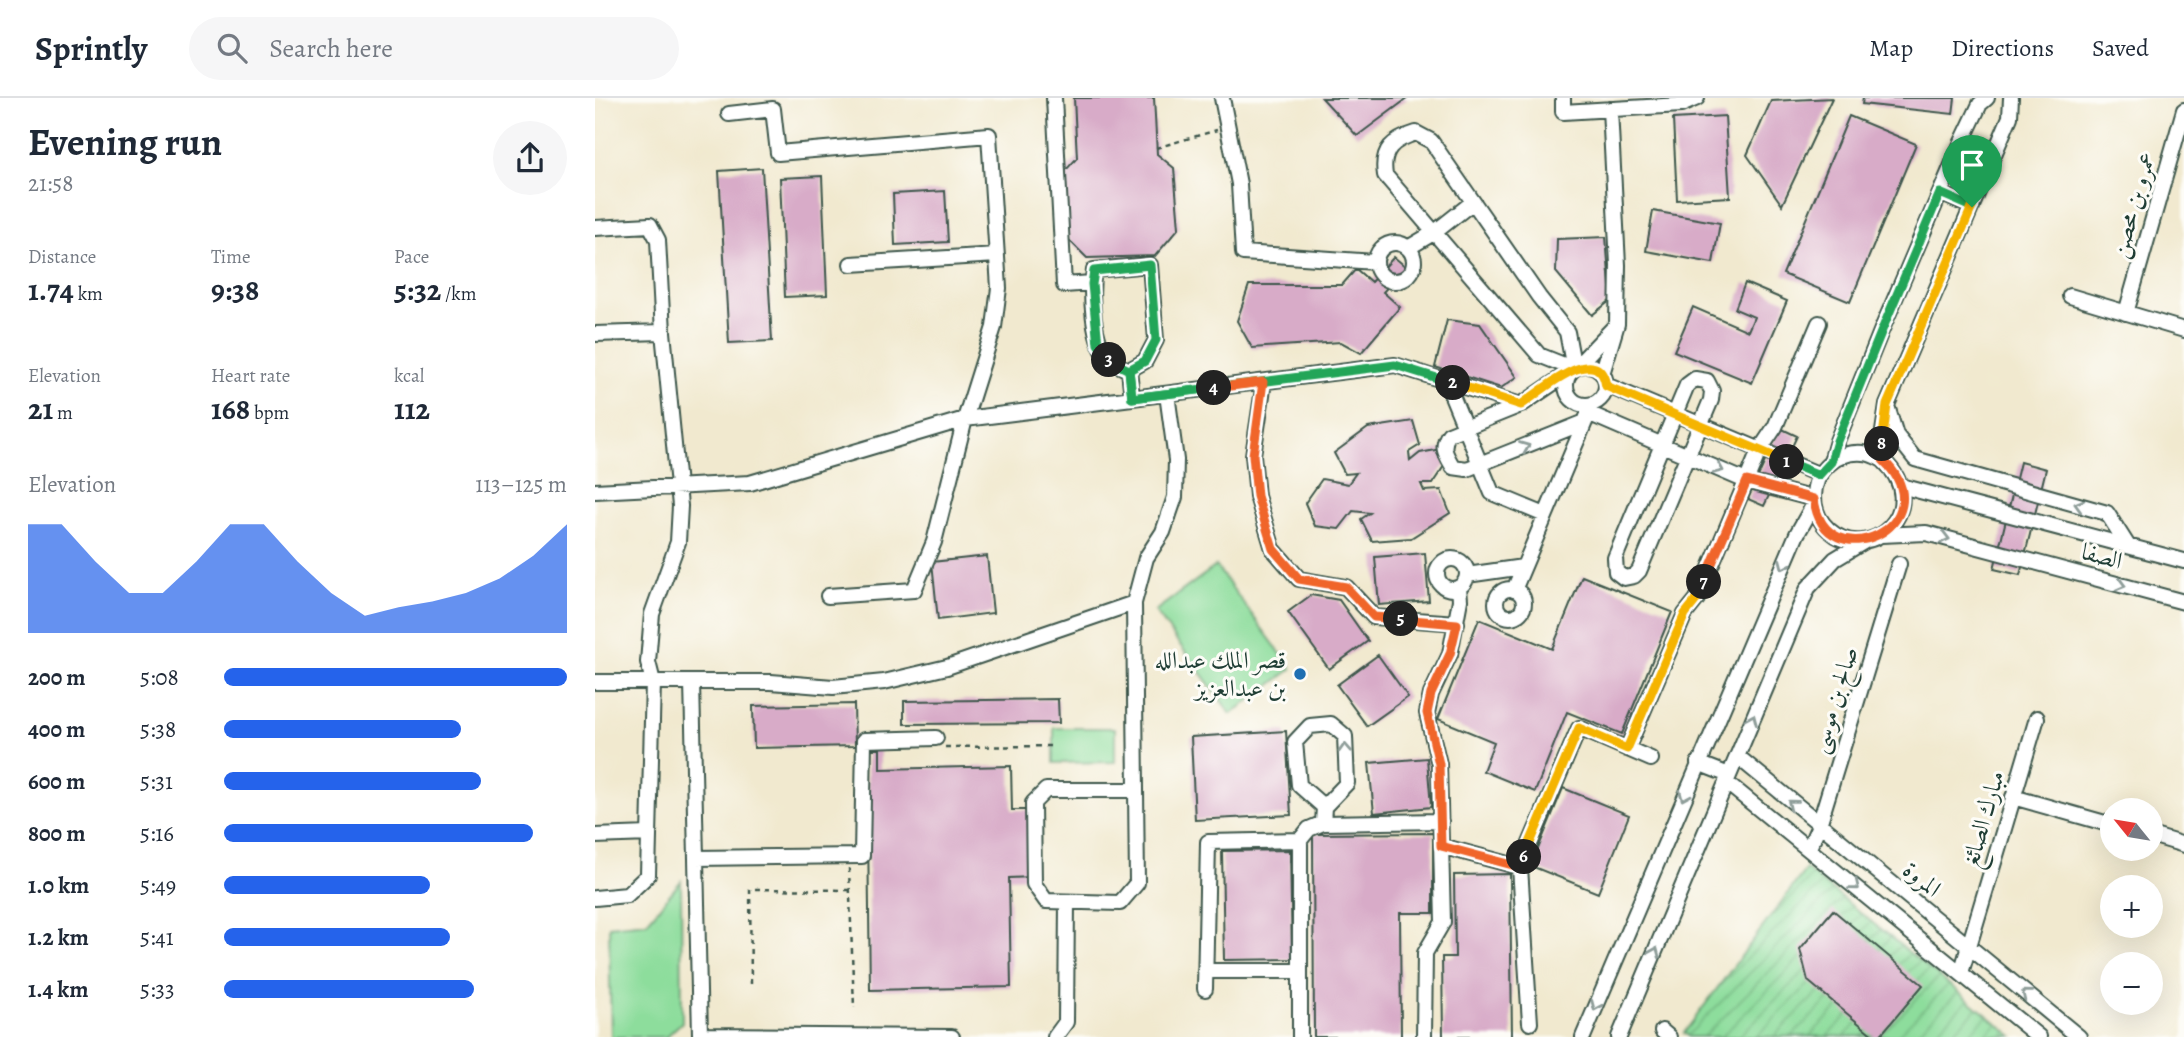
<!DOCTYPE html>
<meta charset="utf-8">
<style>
:root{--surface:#fff;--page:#f6f6f7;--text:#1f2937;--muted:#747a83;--line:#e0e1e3;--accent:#2563eb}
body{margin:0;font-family:Alegreya,Amiri,serif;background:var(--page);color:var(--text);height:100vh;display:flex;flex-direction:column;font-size:26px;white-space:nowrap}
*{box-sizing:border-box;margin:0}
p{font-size:23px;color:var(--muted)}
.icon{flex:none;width:38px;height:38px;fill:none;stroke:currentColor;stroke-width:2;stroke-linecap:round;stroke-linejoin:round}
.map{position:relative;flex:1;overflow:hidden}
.drawer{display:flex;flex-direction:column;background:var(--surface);width:595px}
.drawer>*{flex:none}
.needle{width:46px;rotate:300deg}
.tools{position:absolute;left:1505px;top:700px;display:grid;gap:14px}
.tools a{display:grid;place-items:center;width:63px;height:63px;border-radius:50%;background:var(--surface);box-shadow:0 7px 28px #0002;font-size:35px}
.pin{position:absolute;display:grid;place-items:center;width:60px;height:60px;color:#fff;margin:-72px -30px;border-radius:50% 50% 50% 0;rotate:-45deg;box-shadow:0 0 7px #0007}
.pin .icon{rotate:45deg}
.km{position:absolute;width:35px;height:35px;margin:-18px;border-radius:50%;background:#222;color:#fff;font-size:19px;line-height:35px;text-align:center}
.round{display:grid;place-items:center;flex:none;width:74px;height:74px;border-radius:37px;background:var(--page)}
.head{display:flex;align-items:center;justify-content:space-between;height:119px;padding:0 28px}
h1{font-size:38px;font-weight:600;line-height:52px}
.stats{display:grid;grid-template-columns:repeat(3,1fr);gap:10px;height:119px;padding:7px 28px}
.stats div{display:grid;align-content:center}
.stats b{font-size:30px;font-weight:600}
.stats small{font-size:19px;font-weight:400}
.stats p{font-size:19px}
.chart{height:196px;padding:14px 28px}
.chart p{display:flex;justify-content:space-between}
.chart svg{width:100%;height:126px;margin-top:7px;fill:var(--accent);opacity:.7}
ul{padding:0 28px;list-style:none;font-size:23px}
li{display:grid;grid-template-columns:112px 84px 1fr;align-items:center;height:52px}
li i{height:18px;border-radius:9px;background:var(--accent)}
header{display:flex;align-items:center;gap:42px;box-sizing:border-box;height:98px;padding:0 35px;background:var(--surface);border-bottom:2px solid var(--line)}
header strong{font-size:33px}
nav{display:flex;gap:38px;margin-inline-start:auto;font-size:24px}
.search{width:490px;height:63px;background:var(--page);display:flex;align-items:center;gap:18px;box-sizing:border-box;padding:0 24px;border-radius:38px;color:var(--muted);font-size:26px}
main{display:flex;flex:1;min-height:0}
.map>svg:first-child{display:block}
</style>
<header>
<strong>Sprintly</strong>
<div class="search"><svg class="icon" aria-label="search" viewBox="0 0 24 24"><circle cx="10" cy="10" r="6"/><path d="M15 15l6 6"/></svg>Search here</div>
<nav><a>Map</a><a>Directions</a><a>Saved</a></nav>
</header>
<main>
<section class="drawer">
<div class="head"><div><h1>Evening run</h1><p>21:58</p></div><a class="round"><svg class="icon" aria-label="share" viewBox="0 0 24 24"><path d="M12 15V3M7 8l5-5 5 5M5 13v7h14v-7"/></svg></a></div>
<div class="stats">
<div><p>Distance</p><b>1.74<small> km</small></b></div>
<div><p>Time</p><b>9:38</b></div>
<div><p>Pace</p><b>5:32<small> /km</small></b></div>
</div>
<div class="stats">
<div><p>Elevation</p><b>21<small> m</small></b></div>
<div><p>Heart rate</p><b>168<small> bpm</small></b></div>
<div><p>kcal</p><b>112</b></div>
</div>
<div class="chart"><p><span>Elevation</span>113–125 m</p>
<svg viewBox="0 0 160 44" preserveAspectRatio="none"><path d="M0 44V6L10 6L20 19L30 30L40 30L50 19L60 6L70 6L80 19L90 30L100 38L110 35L120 33L130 30L140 25L150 17L160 6V44z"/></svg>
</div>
<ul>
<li><b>200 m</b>5:08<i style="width:100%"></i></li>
<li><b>400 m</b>5:38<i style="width:69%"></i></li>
<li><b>600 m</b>5:31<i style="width:75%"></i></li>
<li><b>800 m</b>5:16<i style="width:90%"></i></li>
<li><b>1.0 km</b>5:49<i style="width:60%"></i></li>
<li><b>1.2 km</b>5:41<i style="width:66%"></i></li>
<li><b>1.4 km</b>5:33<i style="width:73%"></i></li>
</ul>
</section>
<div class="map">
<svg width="1589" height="939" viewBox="0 0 1589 939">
<defs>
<pattern id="garden-furrows" width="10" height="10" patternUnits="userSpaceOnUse" patternTransform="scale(1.75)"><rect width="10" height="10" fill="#8ddd9c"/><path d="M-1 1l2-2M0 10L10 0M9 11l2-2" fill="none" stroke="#73b480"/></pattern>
</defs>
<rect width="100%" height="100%" fill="#fdfcf7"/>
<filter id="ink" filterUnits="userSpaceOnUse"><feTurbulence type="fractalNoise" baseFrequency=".0143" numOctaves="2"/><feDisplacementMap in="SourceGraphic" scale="14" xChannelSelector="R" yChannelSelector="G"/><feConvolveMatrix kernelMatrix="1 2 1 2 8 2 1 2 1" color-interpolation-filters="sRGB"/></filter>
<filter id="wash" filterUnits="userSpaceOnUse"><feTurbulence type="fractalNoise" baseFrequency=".00686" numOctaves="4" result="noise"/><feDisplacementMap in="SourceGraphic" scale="28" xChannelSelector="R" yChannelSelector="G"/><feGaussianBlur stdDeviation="1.57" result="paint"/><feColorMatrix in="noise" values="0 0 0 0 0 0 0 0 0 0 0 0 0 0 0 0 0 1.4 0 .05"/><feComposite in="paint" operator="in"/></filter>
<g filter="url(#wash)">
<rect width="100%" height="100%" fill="#f1e9cf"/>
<path fill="#8ddd9c" stroke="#568d68" stroke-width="2" d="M621,468L697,571L636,616L560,513Z
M459,630H520V664L459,665Z
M86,783L87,924L71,939H16L14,828L52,824Z"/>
<path fill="url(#garden-furrows)" stroke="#568d68" stroke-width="2" d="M1211,771L1418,938L1094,939L1089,935Z"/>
<g id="blocks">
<path fill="#d8abc8" d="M479,0H559L562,56L579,70L584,130L560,158L492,160L473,141L470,73L482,60Z
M727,0H813L762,38Z
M1237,0L1187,107L1152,57L1176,3Z
M1268,0H1360L1358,16L1267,6Z
M1130,18L1135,99L1082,102L1078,21Z
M1254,18L1321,46L1255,204L1188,176Z
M167,70L177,243L134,245L124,73Z
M227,78L232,197L190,199L185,80Z
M350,93L353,144L300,147L298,96Z
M1058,113L1125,125L1118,165L1051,153Z
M1011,139L1016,202L997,217L961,174L962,141Z
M799,159L811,169L788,194L805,209L766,255L746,244L657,250L642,223L654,187H747L761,171L776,184Z
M1150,185L1192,203L1157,285L1079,253L1098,209L1153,233L1159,219L1140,211Z
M852,222L885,226L922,279L906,290L840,269Z
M818,323L825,347L814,354L815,363L825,355L846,351L851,365L837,386H826L829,393L846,392L855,415L816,440L777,443L766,421L775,415L758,413L744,431L720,428L710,405L727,381L753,386L761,375L750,376L739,355L773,330Z
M1185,330L1202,338L1169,408L1153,401Z
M1425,364L1451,371L1425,477L1399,471Z
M830,455L834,503L784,507L780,459Z
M392,458L398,515L343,522L337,464Z
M987,478L1077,514L1027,636L972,614L940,694L888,673L899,644L843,621L884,521L957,551Z
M716,497L744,502L773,543L734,571L693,514Z
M783,557L813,599L772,628L742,587Z
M463,601L464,625L309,626V603Z
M259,606L260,648L159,650L158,608Z
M691,633L696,717L600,722L596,639Z
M272,651H285V671L416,668L417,712H437L438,779L414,780L416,889L275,892Z
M832,660L836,709L779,715L774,665Z
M968,690L1034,717L1003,795L936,768Z
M838,735V815H805L806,939H719L718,736Z
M695,752L697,861L629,862L627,753Z
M915,776L917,939H848L847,859H860L859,777Z
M1238,812L1328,887L1284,939H1280L1213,883L1205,851Z"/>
</g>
</g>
<g filter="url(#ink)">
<use href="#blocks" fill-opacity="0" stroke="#3e574b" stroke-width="2"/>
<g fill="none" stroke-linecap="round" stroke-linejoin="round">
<g stroke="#3e574b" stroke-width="18">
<path id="minor" d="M459,0L469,187L497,185
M627,0L644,86L648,155L780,164
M968,0V14L1086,7L1102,0
M134,16L178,11L183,55L394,37L404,190L399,229L370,321L339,444L319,492L233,498
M821,35L836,43L944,199L972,234L979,271L944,257L790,77C786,51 798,42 821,35Z
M1345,95L1377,109
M0,130L55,127L63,142L68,234L85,408L83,444L57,516L53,564L58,584L53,777L32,797L0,800
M781 164a19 19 0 1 1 38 0a19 19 0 1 1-38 0Z
M813,150L840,134L878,104
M256,166L402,157
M1475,198L1589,232
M1531,215L1589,12
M0,236L68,234
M971 287a20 20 0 1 1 40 0a20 20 0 1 1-40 0Z
M534,272C528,269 520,267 515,262C497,245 495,196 499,172L555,167L561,242L550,263L534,272L537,300
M1007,276L1022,226L1023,167L1015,11
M1100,281L1112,283L1117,293L1116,302L1044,473L1039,478L1029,480L1021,474L1020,460L1092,287Z
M851,283L897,395L950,417
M669,284L658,357L662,398L678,451L704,481L751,489L779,519L862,525
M1011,287L1225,377
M1293,311L1301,337L1320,361L1512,415L1533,448
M993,315L1151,383L1219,401
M990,324L872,371L858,369C851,357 845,349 854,336L926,307L979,271L1022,226
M1288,362C1282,359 1275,355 1268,355C1242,353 1219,372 1219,399C1219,412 1225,424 1234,432C1274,468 1339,411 1288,362L1287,340L1292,307L1415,19L1416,0
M1236,364L1242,343L1287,231L1366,46L1385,6L1392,0
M1306,388L1589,463
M0,393L155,385L370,321L800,267L926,307
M1286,437L1331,435L1589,504
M842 476a15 15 0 1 1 30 0a15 15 0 1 1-30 0Z
M872,477L928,469
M901 505a14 14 0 1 1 28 0a14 14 0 1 1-28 0Z
M919,492L992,319
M0,584H176L238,589L289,584L352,569L539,505
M97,584L105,937L357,939
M1032,651L1090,516L1102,501L1164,353L1180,329L1224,225
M1142,658L1484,939
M1103,665L1134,677
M1131,684L1444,939
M541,692H451L438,705L439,786L451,803L525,805L542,785L539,505L551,460L568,434L580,399L581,362L572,296
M1418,699L1517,727
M728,725L729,709L752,685L750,638L736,626L715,628L700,644L704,687L729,709
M1556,737L1589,747
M0,738L54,736
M705,742V939
M846,748L925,769
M1214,750L1224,727L1304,466
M101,760L267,758L269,642L341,640
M610,873H705
M1366,875L1442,620
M610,891L613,744L705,742L714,731L728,725L846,723
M935,925L925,769L984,630L1056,661
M1067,933L1074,939
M460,939L471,924L472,804
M829,939L830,855L848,824L844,666L832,615L836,596L855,556L865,502L864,489
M988,939L1202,436L1219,406
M1024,939L1213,490L1240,461L1270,443"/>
</g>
<path stroke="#3e574b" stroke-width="2.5" stroke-dasharray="5 5" stroke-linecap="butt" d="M561,50L622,32
M350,649L459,648
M254,770L259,910
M156,886L155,791L255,792"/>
<use href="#minor" stroke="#fff" stroke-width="14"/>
</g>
<defs><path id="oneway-chevron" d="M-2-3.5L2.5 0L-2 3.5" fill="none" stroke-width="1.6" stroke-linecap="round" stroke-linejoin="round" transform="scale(1.75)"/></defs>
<g stroke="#8f9e9a">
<use href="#oneway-chevron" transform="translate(930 349) rotate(-22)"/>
<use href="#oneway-chevron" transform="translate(1124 371) rotate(23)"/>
<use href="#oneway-chevron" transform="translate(1484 407) rotate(-164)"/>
<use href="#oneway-chevron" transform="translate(1350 440) rotate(14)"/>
<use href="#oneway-chevron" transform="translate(1189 467) rotate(113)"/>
<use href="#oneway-chevron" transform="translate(1526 487) rotate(15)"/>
<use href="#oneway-chevron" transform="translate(1157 621) rotate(-67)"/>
<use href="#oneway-chevron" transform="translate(750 650) rotate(-93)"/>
<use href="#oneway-chevron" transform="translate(1089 698) rotate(113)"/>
<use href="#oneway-chevron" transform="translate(1197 706) rotate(-141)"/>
<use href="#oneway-chevron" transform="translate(1260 788) rotate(39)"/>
<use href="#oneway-chevron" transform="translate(1060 854) rotate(-67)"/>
<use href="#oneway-chevron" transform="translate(1431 896) rotate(-141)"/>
<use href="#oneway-chevron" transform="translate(1001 908) rotate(113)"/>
</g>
</g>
<g fill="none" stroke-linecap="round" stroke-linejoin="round" filter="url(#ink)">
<g stroke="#fff" stroke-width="14">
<path id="split-1" d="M1192,364L1224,377L1236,364L1242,343L1287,232L1345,95L1377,109"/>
</g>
<g stroke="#fff" stroke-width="14">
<path id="split-2" d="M858,285L926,307C944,295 1004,240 1011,288L1192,364"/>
</g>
<g stroke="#fff" stroke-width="14">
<path id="split-3" d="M514,262L534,272L537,300L800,267L858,285"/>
</g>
<g stroke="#fff" stroke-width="14">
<path id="split-4" d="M514,262L503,246L497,186L499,173L555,167L561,242L550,263L534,272L537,300L619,290"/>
</g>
<g stroke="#fff" stroke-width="14">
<path id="split-5" d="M619,290L668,284L658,357L662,398L678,451L704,481L751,489L779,519L806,521"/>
</g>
<g stroke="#fff" stroke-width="14">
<path id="split-6" d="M806,521L862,526L855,556L836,596L832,615L844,666L846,748L925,769L929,759"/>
</g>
<g stroke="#fff" stroke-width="14">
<path id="split-7" d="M929,759L984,630L1032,651L1090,516L1102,501L1109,484"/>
</g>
<g stroke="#fff" stroke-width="14">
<path id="split-8" d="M1109,484L1152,383L1219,401C1229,484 1355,427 1288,362L1287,346"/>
</g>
<g stroke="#fff" stroke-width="14">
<path id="split-9" d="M1287,346L1292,307L1377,109"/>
</g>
<use href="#split-1" stroke="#22a559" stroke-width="9"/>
<use href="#split-2" stroke="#f5b400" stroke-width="9"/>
<use href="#split-3" stroke="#22a559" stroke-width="9"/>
<use href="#split-4" stroke="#22a559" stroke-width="9"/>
<use href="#split-5" stroke="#f0652b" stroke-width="9"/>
<use href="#split-6" stroke="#f0652b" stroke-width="9"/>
<use href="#split-7" stroke="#f5b400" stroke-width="9"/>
<use href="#split-8" stroke="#f0652b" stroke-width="9"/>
<use href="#split-9" stroke="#f5b400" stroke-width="9"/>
</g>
<circle fill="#1f6fb2" stroke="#fdfcf7" stroke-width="2.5" cx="705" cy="576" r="7"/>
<g text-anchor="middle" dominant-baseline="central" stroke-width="6" stroke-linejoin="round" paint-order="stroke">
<g font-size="24" fill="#1f3d34" stroke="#fdfcf7">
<text transform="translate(1538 107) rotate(-74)">عمرو بن محصن</text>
<text transform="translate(1507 458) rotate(15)">الصفا</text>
<text transform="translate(1239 602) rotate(-73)">صالح بن موسى</text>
<text transform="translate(1388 721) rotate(-74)">مبارك الصائغ</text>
<text transform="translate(1327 781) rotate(39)">المروة</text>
</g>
<g font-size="24" fill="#1f3d34" stroke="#fdfcf7" text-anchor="end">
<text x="691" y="562">قصر الملك عبدالله<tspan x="691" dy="28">بن عبدالعزيز</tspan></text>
</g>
</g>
</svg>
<div class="tools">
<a><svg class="needle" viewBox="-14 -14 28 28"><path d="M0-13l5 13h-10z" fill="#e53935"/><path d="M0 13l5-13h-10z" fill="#747a83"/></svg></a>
<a>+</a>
<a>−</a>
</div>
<div class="pin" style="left:1377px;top:109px;background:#1e9e55"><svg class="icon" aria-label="arrive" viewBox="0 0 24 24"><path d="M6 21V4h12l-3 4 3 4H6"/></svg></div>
<b class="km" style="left:1192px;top:364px">1</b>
<b class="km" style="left:858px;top:285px">2</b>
<b class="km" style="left:514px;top:262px">3</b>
<b class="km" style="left:619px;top:290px">4</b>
<b class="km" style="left:806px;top:521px">5</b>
<b class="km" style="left:929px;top:759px">6</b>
<b class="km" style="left:1109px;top:484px">7</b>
<b class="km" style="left:1287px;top:346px">8</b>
</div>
</main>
